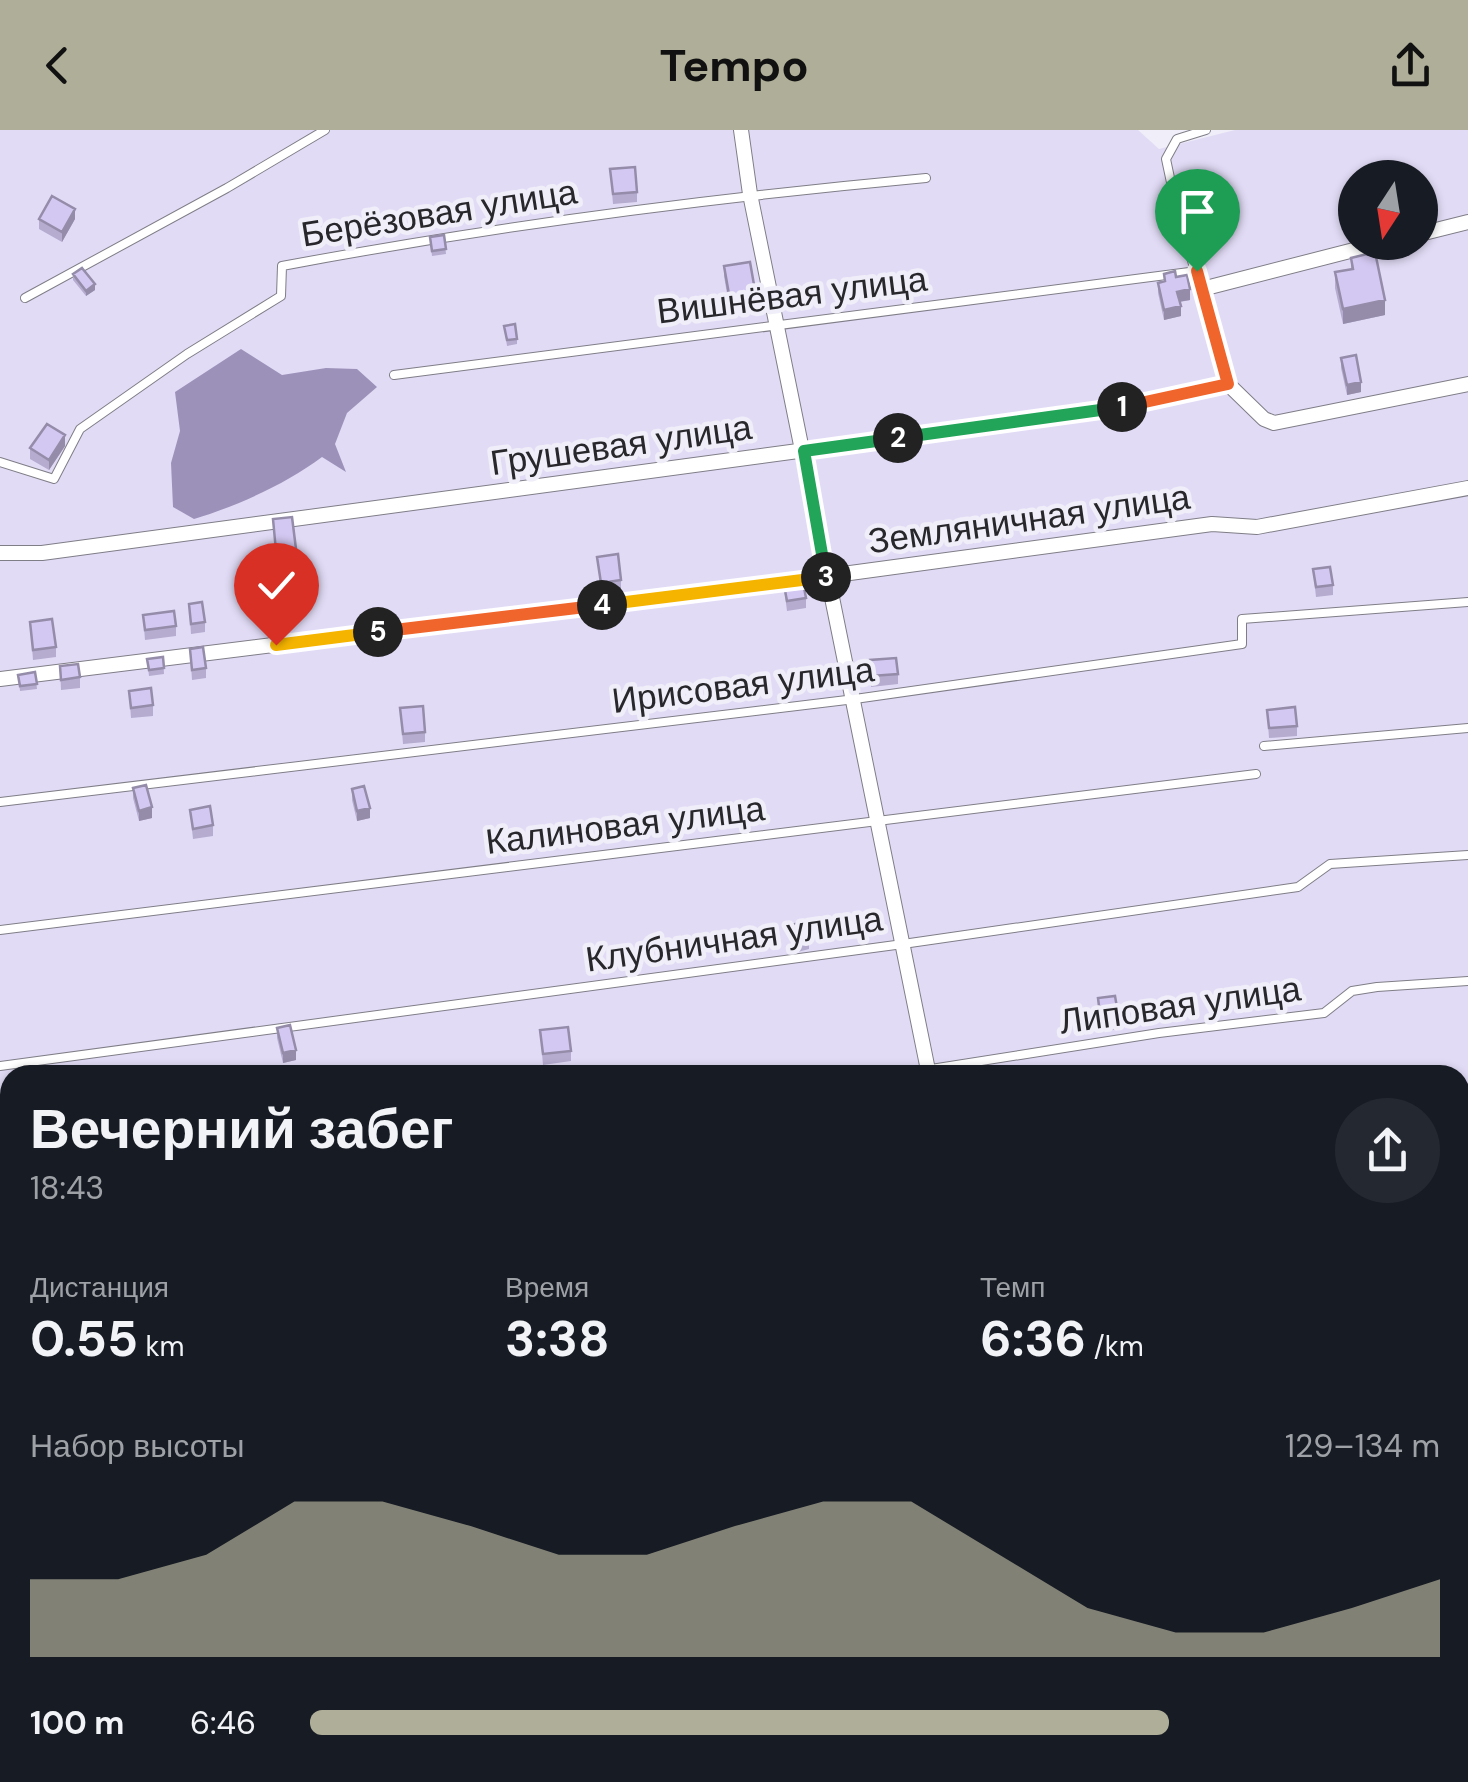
<!DOCTYPE html>
<html lang="ru">
<meta charset="utf-8">
<style>
:root{--surface:#171b24;--page:#242831;--text:#f1f3f6;--muted:#9ea1a6;--accent:#afae98}
body{margin:0;font-family:"DM Sans",sans-serif;background:var(--page);color:var(--text);height:100vh;display:flex;flex-direction:column;font-size:38px;white-space:nowrap}
*{box-sizing:border-box;margin:0}
p{font-size:32px;color:var(--muted)}
.icon{flex:none;width:55px;height:55px;fill:none;stroke:currentColor;stroke-width:2;stroke-linecap:round;stroke-linejoin:round}
.map{position:relative;flex:1;overflow:hidden}
.details{position:absolute;left:0px;top:935px;width:1470px;height:718px;display:flex;flex-direction:column;background:var(--surface);border-radius:30px 30px 0 0;box-shadow:0 2px 8px #0004}
.details>*{flex:none}
.needle{width:65px;rotate:192deg}
.tools{position:absolute;left:1338px;top:30px;display:grid;gap:20px}
.tools a{display:grid;place-items:center;width:100px;height:100px;border-radius:50%;background:var(--surface);box-shadow:0 2px 8px #0004;font-size:50px}
.pin{position:absolute;display:grid;place-items:center;width:85px;height:85px;color:#fff;margin:-102px -42px;border-radius:50% 50% 50% 0;rotate:-45deg;box-shadow:0 0 10px #0007}
.pin .icon{rotate:45deg}
.km{position:absolute;width:50px;height:50px;margin:-25px;border-radius:50%;background:#222;color:#fff;font-size:28px;line-height:50px;text-align:center}
.round{display:grid;place-items:center;flex:none;width:105px;height:105px;border-radius:52px;background:var(--page)}
.summary{display:flex;align-items:center;justify-content:space-between;height:170px;padding:0 30px}
h1{font-size:55px;font-weight:700;line-height:75px}
.metrics{display:grid;grid-template-columns:repeat(3,1fr);gap:15px;height:170px;padding:10px 30px}
.metrics div{display:grid;align-content:center}
.metrics b{font-size:50px;font-weight:700}
.metrics small{font-size:28px;font-weight:400}
.metrics p{font-size:28px}
.chart{height:280px;padding:20px 30px}
.chart p{display:flex;justify-content:space-between}
.chart svg{width:100%;height:180px;margin-top:10px;fill:var(--accent);opacity:.7}
ul{padding:0 30px;list-style:none;font-size:32px}
li{display:grid;grid-template-columns:160px 120px 1fr;align-items:center;height:75px}
li i{height:25px;border-radius:12px;background:var(--accent)}
header{display:flex;justify-content:space-between;align-items:center;height:130px;padding:0 30px;background:var(--accent);color:#111;font-size:45px;font-weight:700}
.map>svg:first-child{display:block}
</style>
<header><svg class="icon" aria-label="back" viewBox="0 0 24 24"><path d="M15 5l-7 7 7 7"/></svg>Tempo<svg class="icon" aria-label="share" viewBox="0 0 24 24"><path d="M12 15V3M7 8l5-5 5 5M5 13v7h14v-7"/></svg></header>
<div class="map">
<svg width="1468" height="1652" viewBox="0 0 1468 1652">
<rect width="100%" height="100%" fill="#f0eef8"/>
<path fill="#e2dbf6" fill-rule="evenodd" d="M0,0H1138L1159,19L1235,0H1468V1652H0ZM1355,48H1420V112H1355ZM10,945H1460V1642H10Z"/>
<path fill="#9c92b9" d="M241,219L282,245L326,238L357,239L377,257L347,283L335,314L346,342L322,327C286,354 237,376 194,389L173,377L171,333L180,301L175,262Z"/>
<g fill="none" stroke-linecap="round" stroke-linejoin="round">
<g stroke="#7f7d86" stroke-width="10">
<path id="service" d="M1206,0L1177,9L1166,29L1176,76L1228,254
M25,168L227,58L325,0
M394,245L1197,141
M0,332L54,349L80,299L187,224L281,166L282,136C495,96 710,68 926,48
M1264,616L1468,598
M0,672L855,569L1242,514V489L1468,472
M0,800L1256,644
M0,936L903,814L1298,757L1330,734L1468,725
M893,945L1159,903L1324,883L1352,861L1377,857L1468,851
M0,1078L10,1076
M1460,1107L1468,1106
M1460,1376L1468,1375
M1460,1500L1468,1499
M1460,1631L1468,1630
M484,1647L512,1642
M1309,1652L1377,1642"/>
</g>
<g stroke="#7f7d86" stroke-width="16">
<path id="minor" d="M741,0L750,64L929,945
M1420,104L1468,92
M1202,159L1385,112
M0,423H42L1132,276L1228,254L1264,289L1274,293L1468,254
M0,549L828,446L1212,394L1257,397L1468,358
M1460,994L1468,993
M1460,1248L1468,1246
M0,1340L10,1348
M380,1642L395,1652
M1071,1642L1073,1652"/>
</g>
<use href="#service" stroke="#fff" stroke-width="8"/>
<use href="#minor" stroke="#fff" stroke-width="14"/>
</g>
<path fill="#b5accf" d="M610,39L637,62V72L613,74Z
M39,89H75L62,112L39,99Z
M444,105L446,124L432,126L430,107Z
M1351,128L1385,185L1343,194L1335,158V142L1351,139Z
M724,136L756,166V176L730,181L724,146Z
M73,144L95,160L86,166L73,150Z
M1164,144L1190,170L1180,172L1181,186L1164,190L1158,163V153L1164,152Z
M504,196L517,209V214L507,216Z
M1341,228L1361,262L1347,265L1341,238Z
M65,316L49,340L30,329V318Z
M273,389L296,419V429L276,432Z
M597,427L621,450V460L601,463Z
M1313,439L1333,455V465L1316,467Z
M783,450L806,468V478L787,481Z
M189,474L205,492V502L191,504Z
M143,485L176,496V506L145,510Z
M30,492L56,517V527L33,530Z
M190,519L206,538V548L192,550Z
M163,527L164,544L149,546L147,529Z
M870,530L898,544V554L871,557Z
M60,536L80,547V558L61,560Z
M35,542L37,559L20,561L18,545Z
M129,561L153,575V586L131,588Z
M400,578L425,602V612L403,614Z
M1267,580L1297,596V606L1269,608Z
M133,658L152,688L139,691L133,668Z
M352,659L370,688L357,691L352,670Z
M190,680L213,695V706L193,709Z
M790,795L809,809V819L794,823L790,805Z
M1098,868L1119,889V899L1101,902Z
M277,898L296,930L283,933L277,908Z
M540,900L571,921V931L543,935Z"/>
<path fill="#948ca9" d="M75,79V89L62,112V102Z
M95,154V160L86,166V161Z
M1190,159V170L1177,172V162Z
M1385,170V185L1343,194V179Z
M1181,176V186L1164,190V180Z
M1361,252V262L1347,265V255Z
M65,305V316L49,340V330Z
M152,677V688L139,691V681Z
M370,678V688L357,691V681Z
M296,920V930L283,933V923Z"/>
<path fill="#d3c8f1" stroke="#948ca9" stroke-width="2.5" d="M635,37L637,62L613,64L610,39Z
M52,66L75,79L62,102L39,89Z
M444,105L446,119L432,121L430,107Z
M1375,122L1385,170L1343,179L1335,142L1353,139L1351,128Z
M750,132L756,166L730,170L724,136Z
M82,138L95,154L86,161L73,144Z
M1175,141L1176,147L1187,145L1190,159L1177,162L1181,176L1164,180L1158,153L1165,151L1164,144Z
M515,194L517,209L507,210L504,196Z
M1356,225L1361,252L1347,255L1341,228Z
M47,294L65,305L49,330L30,318Z
M292,387L296,419L276,421L273,389Z
M618,424L621,450L601,453L597,427Z
M1330,437L1333,455L1316,457L1313,439Z
M802,447L806,468L787,471L783,450Z
M202,472L205,492L191,494L189,474Z
M174,481L176,496L145,500L143,485Z
M52,489L56,517L33,520L30,492Z
M203,517L206,538L192,540L190,519Z
M163,527L164,538L149,540L147,529Z
M896,528L898,544L871,546L870,530Z
M78,534L80,547L61,550L60,536Z
M35,542L37,554L20,556L18,545Z
M151,558L153,575L131,578L129,561Z
M423,576L425,602L403,604L400,578Z
M1295,577L1297,596L1269,598L1267,580Z
M146,655L152,677L139,681L133,658Z
M364,656L370,678L357,681L352,659Z
M210,676L213,695L193,699L190,680Z
M806,792L809,809L794,812L790,795Z
M1115,866L1119,889L1101,892L1098,868Z
M290,895L296,920L283,923L277,898Z
M568,897L571,921L543,924L540,900Z"/>
<g fill="none" stroke-linecap="round" stroke-linejoin="round">
<g stroke="#fff" stroke-width="20">
<path id="split-1" d="M1122,277L1228,254L1197,141"/>
</g>
<g stroke="#fff" stroke-width="20">
<path id="split-2" d="M898,308L1122,277"/>
</g>
<g stroke="#fff" stroke-width="20">
<path id="split-3" d="M826,447L804,321L898,308"/>
</g>
<g stroke="#fff" stroke-width="20">
<path id="split-4" d="M602,475L826,447"/>
</g>
<g stroke="#fff" stroke-width="20">
<path id="split-5" d="M378,502L602,475"/>
</g>
<g stroke="#fff" stroke-width="20">
<path id="split-6" d="M276,515L378,502"/>
</g>
<use href="#split-1" stroke="#f0652b" stroke-width="12"/>
<use href="#split-2" stroke="#22a559" stroke-width="12"/>
<use href="#split-3" stroke="#22a559" stroke-width="12"/>
<use href="#split-4" stroke="#f5b400" stroke-width="12"/>
<use href="#split-5" stroke="#f0652b" stroke-width="12"/>
<use href="#split-6" stroke="#f5b400" stroke-width="12"/>
</g>
<g text-anchor="middle" dominant-baseline="central" stroke-width="9" stroke-linejoin="round" paint-order="stroke">
<g font-size="35" fill="#28272b" stroke="#f0eef8">
<text transform="translate(439 83) rotate(-9)">Берёзовая улица</text>
<text transform="translate(792 165) rotate(-7)">Вишнёвая улица</text>
<text transform="translate(621 315) rotate(-8)">Грушевая улица</text>
<text transform="translate(1029 389) rotate(-8)">Земляничная улица</text>
<text transform="translate(743 555) rotate(-7)">Ирисовая улица</text>
<text transform="translate(625 695) rotate(-7)">Калиновая улица</text>
<text transform="translate(734 809) rotate(-8)">Клубничная улица</text>
<text transform="translate(1180 875) rotate(-8)">Липовая улица</text>
</g>
</g>
</svg>
<div class="tools">
<a><svg class="needle" viewBox="-14 -14 28 28"><path d="M0-13l5 13h-10z" fill="#e53935"/><path d="M0 13l5-13h-10z" fill="#9ea1a6"/></svg></a>
</div>
<div class="pin" style="left:1197px;top:141px;background:#1e9e55"><svg class="icon" aria-label="arrive" viewBox="0 0 24 24"><path d="M6 21V4h12l-3 4 3 4H6"/></svg></div>
<div class="pin" style="left:276px;top:515px;background:#d93025"><svg class="icon" aria-label="check" viewBox="0 0 24 24"><path d="M5 12l5 5 9-10"/></svg></div>
<b class="km" style="left:1122px;top:277px">1</b>
<b class="km" style="left:898px;top:308px">2</b>
<b class="km" style="left:826px;top:447px">3</b>
<b class="km" style="left:602px;top:475px">4</b>
<b class="km" style="left:378px;top:502px">5</b>
<section class="details">
<div class="summary"><div><h1>Вечерний забег</h1><p>18:43</p></div><a class="round"><svg class="icon" aria-label="share" viewBox="0 0 24 24"><path d="M12 15V3M7 8l5-5 5 5M5 13v7h14v-7"/></svg></a></div>
<div class="metrics">
<div><p>Дистанция</p><b>0.55<small> km</small></b></div>
<div><p>Время</p><b>3:38</b></div>
<div><p>Темп</p><b>6:36<small> /km</small></b></div>
</div>
<div class="chart"><p><span>Набор высоты</span>129–134 m</p>
<svg viewBox="0 0 160 44" preserveAspectRatio="none"><path d="M0 44V25L10 25L20 19L30 6L40 6L50 12L60 19L70 19L80 12L90 6L100 6L110 19L120 32L130 38L140 38L150 32L160 25V44z"/></svg>
</div>
<ul>
<li><b>100 m</b>6:46<i style="width:76%"></i></li>
</ul>
</section>
</div>
